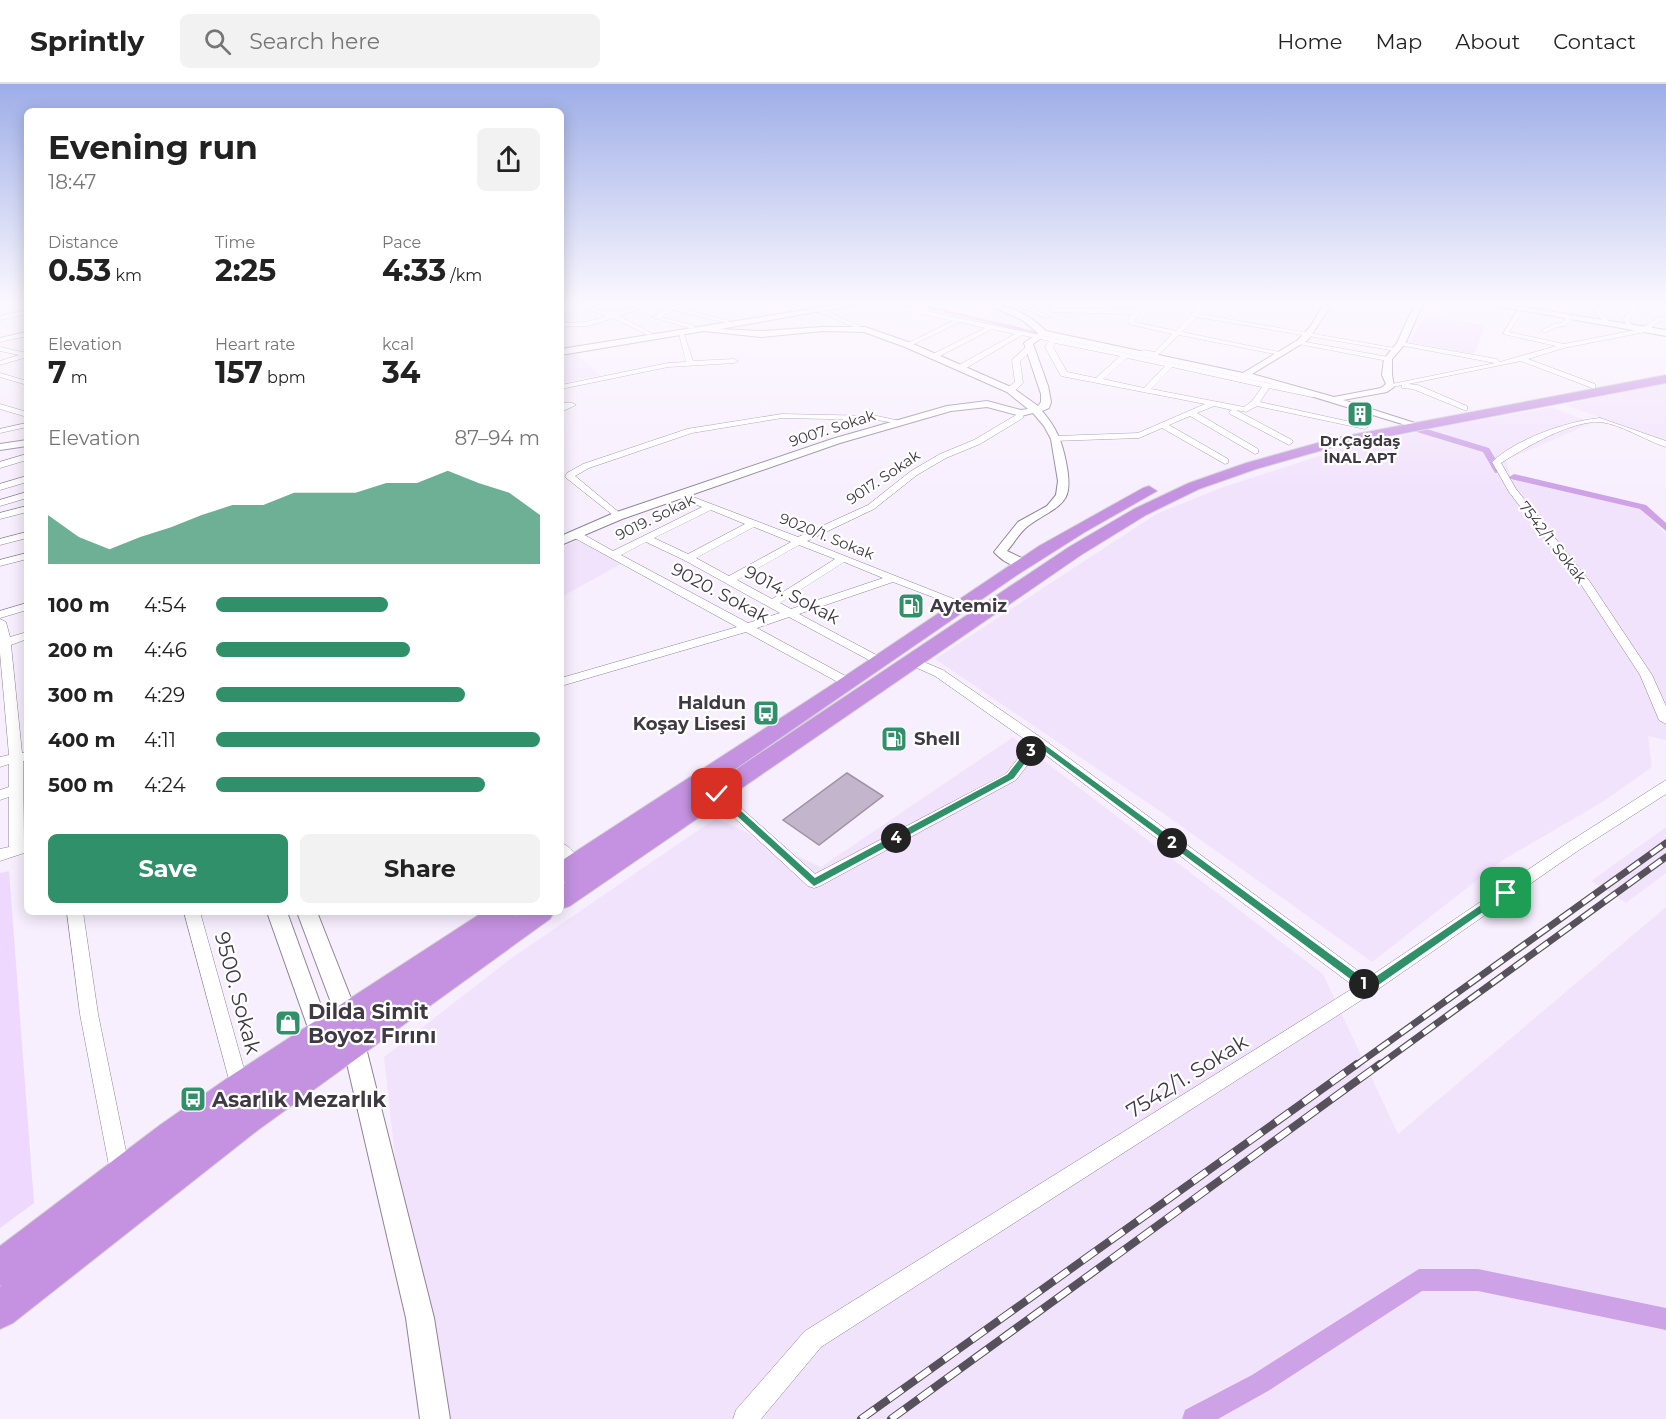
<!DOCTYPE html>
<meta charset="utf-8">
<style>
:root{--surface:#fff;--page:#f2f2f2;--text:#222;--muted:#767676;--line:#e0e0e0;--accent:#309069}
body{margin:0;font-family:Montserrat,sans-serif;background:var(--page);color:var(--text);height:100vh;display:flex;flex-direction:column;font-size:22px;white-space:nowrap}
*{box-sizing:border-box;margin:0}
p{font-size:20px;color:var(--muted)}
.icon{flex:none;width:33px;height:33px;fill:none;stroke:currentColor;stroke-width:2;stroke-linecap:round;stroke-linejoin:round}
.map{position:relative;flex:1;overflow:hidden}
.panel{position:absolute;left:24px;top:24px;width:540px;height:807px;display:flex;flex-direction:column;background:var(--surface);border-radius:9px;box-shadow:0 3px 15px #0003}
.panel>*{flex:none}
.pin{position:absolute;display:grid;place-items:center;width:51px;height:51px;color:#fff;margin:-26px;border-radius:12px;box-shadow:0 3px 9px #0006}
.km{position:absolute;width:30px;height:30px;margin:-15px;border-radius:50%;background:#222;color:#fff;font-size:16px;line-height:30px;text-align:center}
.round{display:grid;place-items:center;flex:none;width:63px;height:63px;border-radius:9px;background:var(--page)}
.headline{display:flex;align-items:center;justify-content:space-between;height:102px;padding:0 24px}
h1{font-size:33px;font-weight:700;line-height:45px}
.figures{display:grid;grid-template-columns:repeat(3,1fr);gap:9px;height:102px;padding:6px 24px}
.figures div{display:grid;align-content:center}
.figures b{font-size:30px;font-weight:700}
.figures small{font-size:16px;font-weight:400}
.figures p{font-size:16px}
.chart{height:168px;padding:12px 24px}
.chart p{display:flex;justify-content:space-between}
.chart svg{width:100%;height:108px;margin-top:6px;fill:var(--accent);opacity:.7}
.button{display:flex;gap:12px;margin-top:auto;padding:12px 24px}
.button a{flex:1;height:69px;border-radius:9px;background:var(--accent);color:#fff;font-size:24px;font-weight:700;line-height:69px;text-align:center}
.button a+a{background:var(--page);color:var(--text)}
ul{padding:0 24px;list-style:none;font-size:20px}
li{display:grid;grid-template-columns:96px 72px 1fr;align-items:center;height:45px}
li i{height:15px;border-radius:8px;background:var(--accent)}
header{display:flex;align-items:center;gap:36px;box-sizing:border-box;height:84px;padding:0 30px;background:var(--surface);border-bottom:2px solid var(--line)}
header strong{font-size:28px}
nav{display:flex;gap:33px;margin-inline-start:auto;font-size:21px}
.search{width:420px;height:54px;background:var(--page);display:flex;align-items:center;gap:15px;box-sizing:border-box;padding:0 21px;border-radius:9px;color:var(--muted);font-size:22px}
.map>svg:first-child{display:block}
</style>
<header>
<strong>Sprintly</strong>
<div class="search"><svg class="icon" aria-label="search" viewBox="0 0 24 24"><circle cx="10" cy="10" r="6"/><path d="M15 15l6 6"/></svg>Search here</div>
<nav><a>Home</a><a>Map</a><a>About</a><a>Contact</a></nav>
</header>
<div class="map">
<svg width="1666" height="1335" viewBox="0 0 1666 1335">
<rect width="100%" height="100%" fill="#f8effe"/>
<path fill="#f2e3fc" d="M575,270L601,291L561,299V273Z
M1666,298V357L1565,321Z
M1552,323L1592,339L1506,376L1510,393L1638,422L1666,450V656L1648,652L1652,683L1604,717L1503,776L1372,878L1167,732L935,575L1156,430L1221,404L1334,367L1427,346Z
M577,456L621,480L561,513V464Z
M1013,653L1323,890L1398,1050L1666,823V1335H424L384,973L513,873L716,734L821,783Z
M1666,743V789L1626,819L1591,797Z"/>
<path fill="#efd8fe" d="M1425,232L1486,241L1474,270L1409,258Z
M9,787L34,1119L0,1144V789Z"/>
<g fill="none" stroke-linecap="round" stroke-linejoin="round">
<path fill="#cda2e6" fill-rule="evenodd" d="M905,219H916L1039,248L1036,250Z
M1420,343L1489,364L1503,387L1495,389L1483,368L1417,348L1416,346Z
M1514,390L1646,421L1666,439V447L1640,425L1511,395L1509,393Z
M1419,1185H1478L1666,1224V1246L1478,1207H1422L1268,1307L1218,1335H1182L1185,1326L1252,1291Z"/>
</g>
<path fill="#c3b5cc" stroke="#9f92a8" stroke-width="1.5" d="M847,689L883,712L819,761L783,736Z"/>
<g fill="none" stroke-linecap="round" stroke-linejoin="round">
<g stroke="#908298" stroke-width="1">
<path id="minor" d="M12,219H23L0,224V222Z
M581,219H588C612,240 631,219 657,219L619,232L653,250L648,251L613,234L588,242H562L564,239L587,238L607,232L589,226Z
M678,219H686L678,224L730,237L727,239L673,226L661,233L695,242L693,245L652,233Z
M876,219H888L1315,309V313H1312L1269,304L1260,318L1369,342L1365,345L1257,322L1246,328L1236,326L1292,356L1293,358L1289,361L1230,330L1229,328L1232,326L1214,322L1197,329L1258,365V369L1255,370L1190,332L1169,341L1228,375V379L1225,380L1162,344L1139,354L1053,357L1052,355L1056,352L1138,349L1205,320L1061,292L1045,263L1049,257L1022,251L963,286H957V282L1015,250L992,245L936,274L932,272L933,270L985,244L960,238L908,263L904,261L906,260L953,237ZM1055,259L1120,272L1096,294L1067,288L1053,263ZM1127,274L1165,282L1144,304L1103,295ZM1172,283L1262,303L1252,317L1244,323L1151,305Z
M1011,219H1019L1051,233L1046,234Z
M1138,219H1144L1134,238L1176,247L1192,230L1198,219H1204L1199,230L1400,265L1396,267L1197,233L1182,248L1284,269L1280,271L1179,251L1157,272L1140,268L1144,266L1155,268L1172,250L1129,240L1128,236L1131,230L1051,228L1048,226L1051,224L1134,226Z
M1377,219H1383L1378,224L1375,222Z
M1587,219H1593L1608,236V238H1604Z
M1613,219H1642L1629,236L1632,242H1628L1623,236L1632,223Z
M1519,224L1524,225L1509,248L1564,260L1641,245L1659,233L1666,234V238L1660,237L1645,248L1564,264L1528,275L1595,300V304H1592L1521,277L1408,300L1418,301L1467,322V326H1464L1413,305L1402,304V301L1391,303L1387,301L1495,279L1399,261V259L1401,258L1497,275L1500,278L1556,262L1503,250Z
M817,225H821L868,246L863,247L817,227Z
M27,226V230L0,236V232Z
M1570,231L1575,232L1565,242L1557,243L1544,249L1541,247L1554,240L1561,239Z
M678,246L683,247L693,277L734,275L738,277L734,279L668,283L561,305V301L668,279L686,278Z
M27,248V252L0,258V254Z
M1300,257L1388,273L1392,275L1388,277L1298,260V258Z
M0,263L27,269V273L0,281V277L19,271L0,267Z
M1026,263L1033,265L1020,277L1023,299L1013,308H1007V304L1015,298L1012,276Z
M0,289L27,297V301L0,293Z
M561,319H572L576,321L561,328Z
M0,320L27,328V333L0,325Z
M1018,327H1024L1023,334L980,360L946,374L917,391L874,425L807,457L969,521L967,523H959L893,498L799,530L884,575L886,578L880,582L789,533L757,544L853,596L855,599L853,602H845L746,548L561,602V594L737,543L571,452V448H579L613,467L702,423L677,413L675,411L680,408L798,453L868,421L911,387L940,370L974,356L1016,331ZM711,426L745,440L688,470L654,454ZM754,443L791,458L729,492L696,474ZM646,458L684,476L780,529L748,539L621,471ZM799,461L835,475L772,515L737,496ZM844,478L883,494L791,525L780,519Z
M782,330L877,332L905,338L901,340L877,336L782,334L692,349L589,384L575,392L621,430L623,432L618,435L565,393L567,389L583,380L687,345Z
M1600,334L1666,357V363C1646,357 1621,340 1600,338C1570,337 1526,363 1501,379L1516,405L1590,498L1652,591L1666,622V640L1659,636L1640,591L1582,502L1509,408L1492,378C1516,355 1567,337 1600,334Z
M27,339V343L0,349V345Z
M27,370V376L0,384V378Z
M27,392V398L0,406V400Z
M27,408V414L0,422V416Z
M27,422V428L0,435V429Z
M27,448V454L0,461V455Z
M27,469V475L0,482V476Z
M27,519V526L0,534V527Z
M0,535L6,538L10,553L27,548V555L11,561L22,669L27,668V676L23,677L24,758H27V768L0,777V765L9,763V713L0,716V706L9,703V680L0,683V673L9,671L0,569Z
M912,573L943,586L1043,655L1368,894L1569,758L1666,696V710L1579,766L1374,908L821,1263L761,1335H733L736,1326L805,1247L1355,903L1039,666L1016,696L820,802L814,804L808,802L712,713L710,710L712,707H722L815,790L1006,690L1030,659L935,592L908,580L906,577Z
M561,759C570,761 577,773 582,781L579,785H569L561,775Z
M67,828H83L98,930L131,1092L128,1099L121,1102L114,1099L111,1092L80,930Z
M184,828H200L249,1003L247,1009L240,1012L233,1009L231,1003Z"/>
</g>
<g stroke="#908298" stroke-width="2">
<path id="tertiary" d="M848,219H866L720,245L761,247L823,243H865L911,259L1013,304L1038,322L1041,318V310L1024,259L1038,249L1022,236L983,219C1006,219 1030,231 1046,247L1243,289L1298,256L1310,243L1325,219H1333L1308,256L1252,290L1334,313L1381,304L1386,300L1382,291L1384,275L1397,259L1411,228L1418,219H1426L1419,228L1405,260L1392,275V291L1394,303L1387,308L1343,316L1421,341L1412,343L1268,299L1247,295L1241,298L1236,295L1238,293L1044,252L1033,260L1048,302L1051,318L1049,324L1042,327C1056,343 1062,357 1066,378C1075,423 1060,419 1028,442C1020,448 1014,459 1007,467L1028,477L1029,480L1028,483C1015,485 1002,477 994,468L1018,438L1047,422L1056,411L1058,397L1051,355L1044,342L1033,329L1021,332L987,323L951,327L840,359L622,435L561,461V452L614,429L832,355L947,322L987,317L1021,326L1028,325L1007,308L905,263L864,248L823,247L761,253L704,247L561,271V265Z
M1480,219H1498L1666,246V252Z
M27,356V362L0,366V360Z
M267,828H287L328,941L337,944L340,951L337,958L329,961L312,955Z
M297,828H317L358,932L434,1234L450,1335H420L406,1234L336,932Z"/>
</g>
<g stroke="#d5d3d6" stroke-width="2">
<path id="trunk" d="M1666,291V299L1337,362L1256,385L1199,405L1146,431L1081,471L570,822L561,825V802L566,798L561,800V777L833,600L1039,462L1143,404L1149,402L1157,407L1085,448L1017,491L699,710L1069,463L1134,425L1189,399L1246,379L1335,354Z
M483,828H517L515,832L521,828H554L550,835L258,1046L13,1239L0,1245V1203L2,1201L0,1202V1162L160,1041L229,993Z"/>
</g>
<use href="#minor" fill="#fff" fill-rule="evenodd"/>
<use href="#tertiary" fill="#fff" fill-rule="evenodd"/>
<use href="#trunk" fill="#c492e0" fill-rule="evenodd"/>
<g stroke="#57515c" stroke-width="7">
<path id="rail-far1" d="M1355,982L1666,759
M1378,982L1666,773"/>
</g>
<g stroke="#57515c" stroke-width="8">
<path id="rail" d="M861,1335L1357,980
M891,1335L1380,980"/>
</g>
<use href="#rail-far1" stroke="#fff" stroke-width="4.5" stroke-dasharray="14" stroke-linecap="butt"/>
<use href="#rail" stroke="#fff" stroke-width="6" stroke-dasharray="17" stroke-linecap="butt"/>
</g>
<linearGradient id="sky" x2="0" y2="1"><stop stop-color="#9dade7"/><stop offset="0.54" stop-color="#fcf8ff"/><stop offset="1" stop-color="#fcf8ff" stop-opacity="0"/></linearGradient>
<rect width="1666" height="406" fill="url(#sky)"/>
<path fill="#309069" stroke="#fff" stroke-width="1.5" d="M1038,655L1368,897L1502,806H1510L1511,809L1368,909L1038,663L1014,695L814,803L712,710L713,707H720L815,793L1007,690L1034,656Z"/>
<defs>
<g id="building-square" transform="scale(1.35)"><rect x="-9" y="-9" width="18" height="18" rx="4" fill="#309069" stroke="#fff"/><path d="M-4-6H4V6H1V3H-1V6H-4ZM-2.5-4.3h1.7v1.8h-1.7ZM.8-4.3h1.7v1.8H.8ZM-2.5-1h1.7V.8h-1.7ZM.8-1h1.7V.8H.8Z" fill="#fff"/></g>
<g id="fuel-square" transform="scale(1.35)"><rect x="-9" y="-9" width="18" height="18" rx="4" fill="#309069" stroke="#fff"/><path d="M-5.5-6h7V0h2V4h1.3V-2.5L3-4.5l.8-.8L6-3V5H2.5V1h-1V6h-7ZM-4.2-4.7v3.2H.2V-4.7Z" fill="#fff"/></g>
<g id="bus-square" transform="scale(1.35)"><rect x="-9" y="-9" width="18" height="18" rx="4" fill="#309069" stroke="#fff"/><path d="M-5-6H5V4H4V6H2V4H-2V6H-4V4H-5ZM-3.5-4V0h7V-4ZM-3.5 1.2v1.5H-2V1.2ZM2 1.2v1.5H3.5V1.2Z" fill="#fff"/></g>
<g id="shop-square" transform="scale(1.35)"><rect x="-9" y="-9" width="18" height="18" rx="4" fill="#309069" stroke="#fff"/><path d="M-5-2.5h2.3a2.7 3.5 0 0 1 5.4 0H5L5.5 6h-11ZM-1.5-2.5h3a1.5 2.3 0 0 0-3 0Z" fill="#fff"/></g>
</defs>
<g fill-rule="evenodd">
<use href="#building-square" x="1360" y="330"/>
<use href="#fuel-square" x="911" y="522"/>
<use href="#bus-square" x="766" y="629"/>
<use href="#fuel-square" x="894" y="655"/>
<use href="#shop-square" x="288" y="939"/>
<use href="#bus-square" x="193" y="1015"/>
</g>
<g text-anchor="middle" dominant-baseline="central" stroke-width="4.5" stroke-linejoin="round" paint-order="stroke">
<g font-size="15" fill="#3f3943" stroke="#fff">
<text transform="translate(832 344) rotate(-18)">9007. Sokak</text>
<text transform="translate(883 393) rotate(-34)">9017. Sokak</text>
<text transform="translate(655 433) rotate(-26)">9019. Sokak</text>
<text transform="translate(827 452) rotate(22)">9020/1. Sokak</text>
<text transform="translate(1553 458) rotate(52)">7542/1. Sokak</text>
</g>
<g font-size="15" font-weight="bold" fill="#3f3943" stroke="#fff">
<text x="1360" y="356">Dr.Çağdaş<tspan x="1360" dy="17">İNAL APT</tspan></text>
</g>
<g font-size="18" fill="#3f3943" stroke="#fff">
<text transform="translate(720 509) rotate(28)">9020. Sokak</text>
<text transform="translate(792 511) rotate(28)">9014. Sokak</text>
</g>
<g font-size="18" font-weight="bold" fill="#3f3943" stroke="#fff" text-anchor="start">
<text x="930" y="522">Aytemiz</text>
<text x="746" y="619" text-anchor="end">Haldun<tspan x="746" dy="21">Koşay Lisesi</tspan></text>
<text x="914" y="655">Shell</text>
</g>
<g font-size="21" fill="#3f3943" stroke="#fff">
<text transform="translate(238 909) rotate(75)">9500. Sokak</text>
<text transform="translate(1187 992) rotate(-32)">7542/1. Sokak</text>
</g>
<g font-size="21" font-weight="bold" fill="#3f3943" stroke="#fff" text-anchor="start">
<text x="308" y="927">Dilda Simit<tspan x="308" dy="24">Boyoz Fırını</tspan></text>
<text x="212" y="1015">Asarlık Mezarlık</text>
</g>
</g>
</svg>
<div class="pin" style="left:1506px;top:809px;background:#1e9e55"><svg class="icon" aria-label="arrive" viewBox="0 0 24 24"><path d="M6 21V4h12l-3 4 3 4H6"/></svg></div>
<div class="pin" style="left:717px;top:710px;background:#d93025"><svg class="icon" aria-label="check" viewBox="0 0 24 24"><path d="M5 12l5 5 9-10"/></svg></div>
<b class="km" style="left:1364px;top:900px">1</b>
<b class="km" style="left:1172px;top:759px">2</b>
<b class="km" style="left:1031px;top:667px">3</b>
<b class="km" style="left:896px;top:754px">4</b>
<section class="panel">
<div class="headline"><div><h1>Evening run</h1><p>18:47</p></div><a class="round"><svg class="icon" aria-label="share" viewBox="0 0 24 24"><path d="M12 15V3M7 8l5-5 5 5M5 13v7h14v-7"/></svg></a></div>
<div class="figures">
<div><p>Distance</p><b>0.53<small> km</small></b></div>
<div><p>Time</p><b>2:25</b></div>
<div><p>Pace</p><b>4:33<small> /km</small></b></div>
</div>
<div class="figures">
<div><p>Elevation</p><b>7<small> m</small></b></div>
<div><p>Heart rate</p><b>157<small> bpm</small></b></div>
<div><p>kcal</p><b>34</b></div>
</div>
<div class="chart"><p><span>Elevation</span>87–94 m</p>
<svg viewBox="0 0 160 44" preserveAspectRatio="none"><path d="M0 44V24L10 33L20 38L30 33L40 29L50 24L60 20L70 20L80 15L90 15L100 15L110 11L120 11L130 6L140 11L150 15L160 24V44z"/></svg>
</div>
<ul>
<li><b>100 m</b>4:54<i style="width:53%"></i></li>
<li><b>200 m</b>4:46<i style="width:60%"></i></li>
<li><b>300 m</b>4:29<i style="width:77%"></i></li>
<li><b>400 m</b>4:11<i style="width:100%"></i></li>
<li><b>500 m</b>4:24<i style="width:83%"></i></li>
</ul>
<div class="button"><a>Save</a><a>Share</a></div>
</section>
</div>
